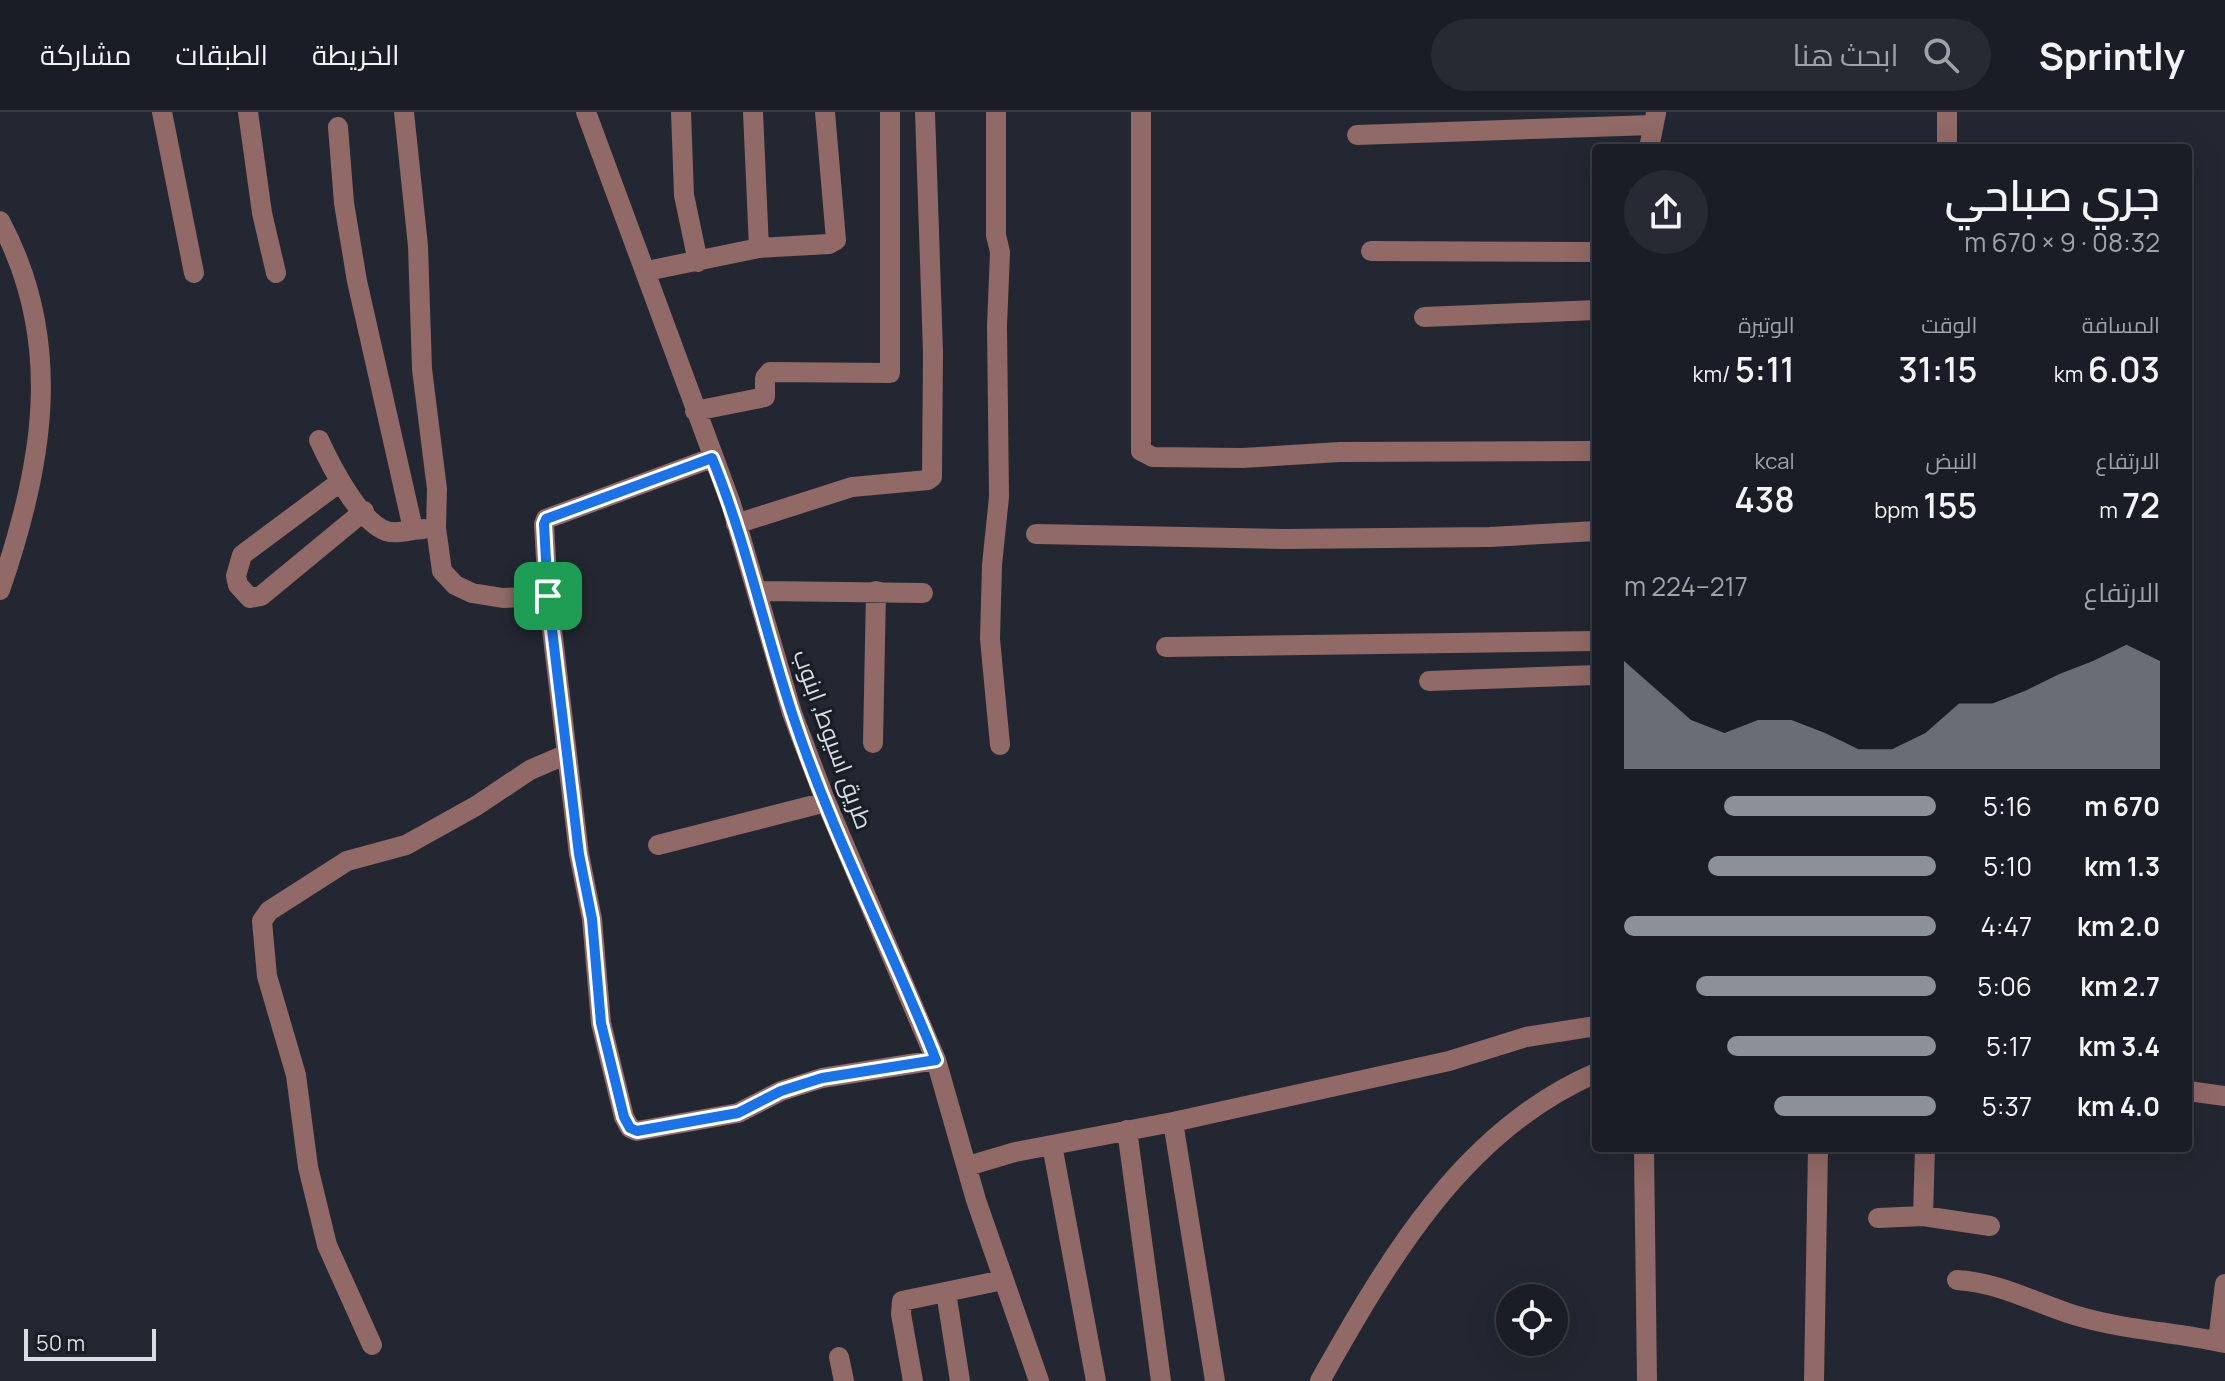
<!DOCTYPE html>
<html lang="ar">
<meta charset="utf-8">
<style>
:root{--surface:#1a1d25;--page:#272a32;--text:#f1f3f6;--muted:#9fa2a7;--line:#383b42;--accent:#8c9099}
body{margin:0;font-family:Manrope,Cairo,sans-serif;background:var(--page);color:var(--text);direction:rtl;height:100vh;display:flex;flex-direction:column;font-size:30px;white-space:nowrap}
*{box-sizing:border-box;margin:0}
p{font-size:26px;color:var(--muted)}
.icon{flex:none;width:44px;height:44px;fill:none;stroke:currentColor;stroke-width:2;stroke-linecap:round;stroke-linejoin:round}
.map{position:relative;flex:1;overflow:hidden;direction:ltr}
.panel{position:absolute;left:1592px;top:32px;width:600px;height:1008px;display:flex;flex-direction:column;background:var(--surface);border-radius:8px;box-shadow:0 8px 32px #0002,0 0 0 2px var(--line);direction:rtl}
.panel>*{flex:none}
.controls{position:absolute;left:1496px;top:1172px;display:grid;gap:16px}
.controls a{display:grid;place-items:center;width:72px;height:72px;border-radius:50%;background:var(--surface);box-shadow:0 8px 32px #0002,0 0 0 2px var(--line);font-size:40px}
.scale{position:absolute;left:24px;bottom:20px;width:132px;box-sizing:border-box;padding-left:8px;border:4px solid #d9dde3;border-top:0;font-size:22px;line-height:28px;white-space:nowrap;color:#d9dde3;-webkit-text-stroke:6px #191e27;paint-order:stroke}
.pin{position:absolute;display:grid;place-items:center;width:68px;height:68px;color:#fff;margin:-34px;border-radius:16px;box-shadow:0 4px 12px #0006}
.round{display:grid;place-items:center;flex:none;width:84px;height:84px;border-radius:42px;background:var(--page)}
.overview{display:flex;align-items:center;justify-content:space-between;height:136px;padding:0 32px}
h1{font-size:44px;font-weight:600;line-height:60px}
.figures{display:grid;grid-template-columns:repeat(3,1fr);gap:12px;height:136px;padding:8px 32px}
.figures div{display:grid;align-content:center}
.figures b{font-size:34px;font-weight:600}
.figures small{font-size:22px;font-weight:400}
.figures p{font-size:22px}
.chart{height:224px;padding:16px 32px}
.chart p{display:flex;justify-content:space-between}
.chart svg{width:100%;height:144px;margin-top:8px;fill:var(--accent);opacity:.7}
ul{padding:0 32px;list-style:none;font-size:26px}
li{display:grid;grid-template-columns:128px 96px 1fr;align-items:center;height:60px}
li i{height:20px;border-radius:10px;background:var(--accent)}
header{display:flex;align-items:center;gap:48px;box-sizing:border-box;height:112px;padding:0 40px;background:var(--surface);border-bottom:2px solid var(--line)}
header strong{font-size:38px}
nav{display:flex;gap:44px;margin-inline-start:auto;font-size:28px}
.search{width:560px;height:72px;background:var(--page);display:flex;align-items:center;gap:20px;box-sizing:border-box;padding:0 28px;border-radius:44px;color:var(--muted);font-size:30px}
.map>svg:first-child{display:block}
</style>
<header>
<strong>Sprintly</strong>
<div class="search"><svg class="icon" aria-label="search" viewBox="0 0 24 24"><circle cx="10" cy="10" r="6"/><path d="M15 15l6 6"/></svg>ابحث هنا</div>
<nav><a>الخريطة</a><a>الطبقات</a><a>مشاركة</a></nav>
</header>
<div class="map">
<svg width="2225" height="1269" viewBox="0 0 2225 1269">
<rect width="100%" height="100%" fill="#222731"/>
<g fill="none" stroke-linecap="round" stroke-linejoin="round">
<path stroke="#916966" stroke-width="20" d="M162,0L194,161
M248,0L262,101L276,161
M404,0L418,134L422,257L437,377L436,416L442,459L455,473L472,481L503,486L548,484
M586,0L731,392L792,601L826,690L936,948L976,1088L1039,1269
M681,0L684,83L698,150
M996,0V123L1000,140L997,214L999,385L992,453L990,527L1000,633
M1141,0V339L1153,345L1242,346L1340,340L1596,339
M338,15L344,91L357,169L413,417
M1357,23L1653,13
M1649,36L1656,1
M1947,36V0
M0,109C65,230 43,354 0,478
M759,136L829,132L836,128L825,0
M1371,139L1596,140
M647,159L759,136L753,0
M1424,205L1596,198
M695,299L765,285V266L770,260L890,261V0
M319,328C331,354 359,409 386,419C397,423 412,417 424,417
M712,346L546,407L544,412L548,484L579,742L592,807L601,911L624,1005L630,1016L637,1019L738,1001L781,979L822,966L936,948
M340,370L242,443L236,464L238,473L250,486L261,484L364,399
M736,412L852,375L928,368L932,365L933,240L925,0
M1036,422L1284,427L1490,425L1596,419
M758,479L923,481
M1166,535L1596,529
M1429,569L1596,563
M873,631L876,479
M658,733L826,690
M2188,979L2225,984
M1173,1010L1215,1269
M1127,1018L1161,1269
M1052,1033L1096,1269
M1644,1036L1647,1269
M968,1054L1015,1040L1173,1010L1449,949L1526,925L1596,914
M1923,1104L1925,1036
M1878,1106L1923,1104L1990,1114
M1957,1168C2001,1171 2033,1190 2074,1203C2123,1218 2175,1220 2225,1231
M946,1180L960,1269
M2218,1229L2225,1172
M372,1233L327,1133L308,1055L296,963L267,864L262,809L269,799L347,749L406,733L476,694L530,658L567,642
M839,1245L844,1269
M913,1269L901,1202L902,1189L1003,1168
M1320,1269C1388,1148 1463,1018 1596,961
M1814,1269L1818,1036"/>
</g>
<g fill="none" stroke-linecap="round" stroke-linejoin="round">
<g stroke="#fff" stroke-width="16">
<path id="route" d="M712,346C746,429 764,516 792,601C831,720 890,832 936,948L822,966L781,979L738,1001L637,1019L630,1016L624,1005L601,911L592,807L579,742L548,484L544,412L546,407Z"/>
</g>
<use href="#route" stroke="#1a73e8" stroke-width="10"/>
</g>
<g text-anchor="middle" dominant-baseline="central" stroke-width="7" stroke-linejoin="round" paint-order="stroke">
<g font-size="24" fill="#d9dde3" stroke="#191e27">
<text transform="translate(834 627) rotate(70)">طريق اسيوط, ابنوب</text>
</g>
</g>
</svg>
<div class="controls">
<a><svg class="icon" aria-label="locate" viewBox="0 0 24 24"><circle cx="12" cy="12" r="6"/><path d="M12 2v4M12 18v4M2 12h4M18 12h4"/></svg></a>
</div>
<div class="scale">50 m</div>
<div class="pin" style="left:548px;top:484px;background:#1e9e55"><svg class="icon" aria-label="arrive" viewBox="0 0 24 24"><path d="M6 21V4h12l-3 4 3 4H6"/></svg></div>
<section class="panel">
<div class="overview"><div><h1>جري صباحي</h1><p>08:32 · 9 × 670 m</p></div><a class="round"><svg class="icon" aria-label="share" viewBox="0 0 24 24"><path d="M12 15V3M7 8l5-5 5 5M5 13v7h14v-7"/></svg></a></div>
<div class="figures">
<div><p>المسافة</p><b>6.03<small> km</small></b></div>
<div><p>الوقت</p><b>31:15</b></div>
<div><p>الوتيرة</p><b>5:11<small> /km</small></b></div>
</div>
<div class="figures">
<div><p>الارتفاع</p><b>72<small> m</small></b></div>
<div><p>النبض</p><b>155<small> bpm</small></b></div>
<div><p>kcal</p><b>438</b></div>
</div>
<div class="chart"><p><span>الارتفاع</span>217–224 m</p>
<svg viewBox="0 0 160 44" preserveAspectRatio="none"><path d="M0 44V11L10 20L20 29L30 33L40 29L50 29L60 33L70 38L80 38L90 33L100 24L110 24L120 20L130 15L140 11L150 6L160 11V44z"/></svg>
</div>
<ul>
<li><b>670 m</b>5:16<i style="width:68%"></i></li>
<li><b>1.3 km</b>5:10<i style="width:73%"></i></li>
<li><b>2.0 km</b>4:47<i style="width:100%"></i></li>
<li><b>2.7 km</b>5:06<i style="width:77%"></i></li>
<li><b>3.4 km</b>5:17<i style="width:67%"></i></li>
<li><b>4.0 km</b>5:37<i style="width:52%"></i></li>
</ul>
</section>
</div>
